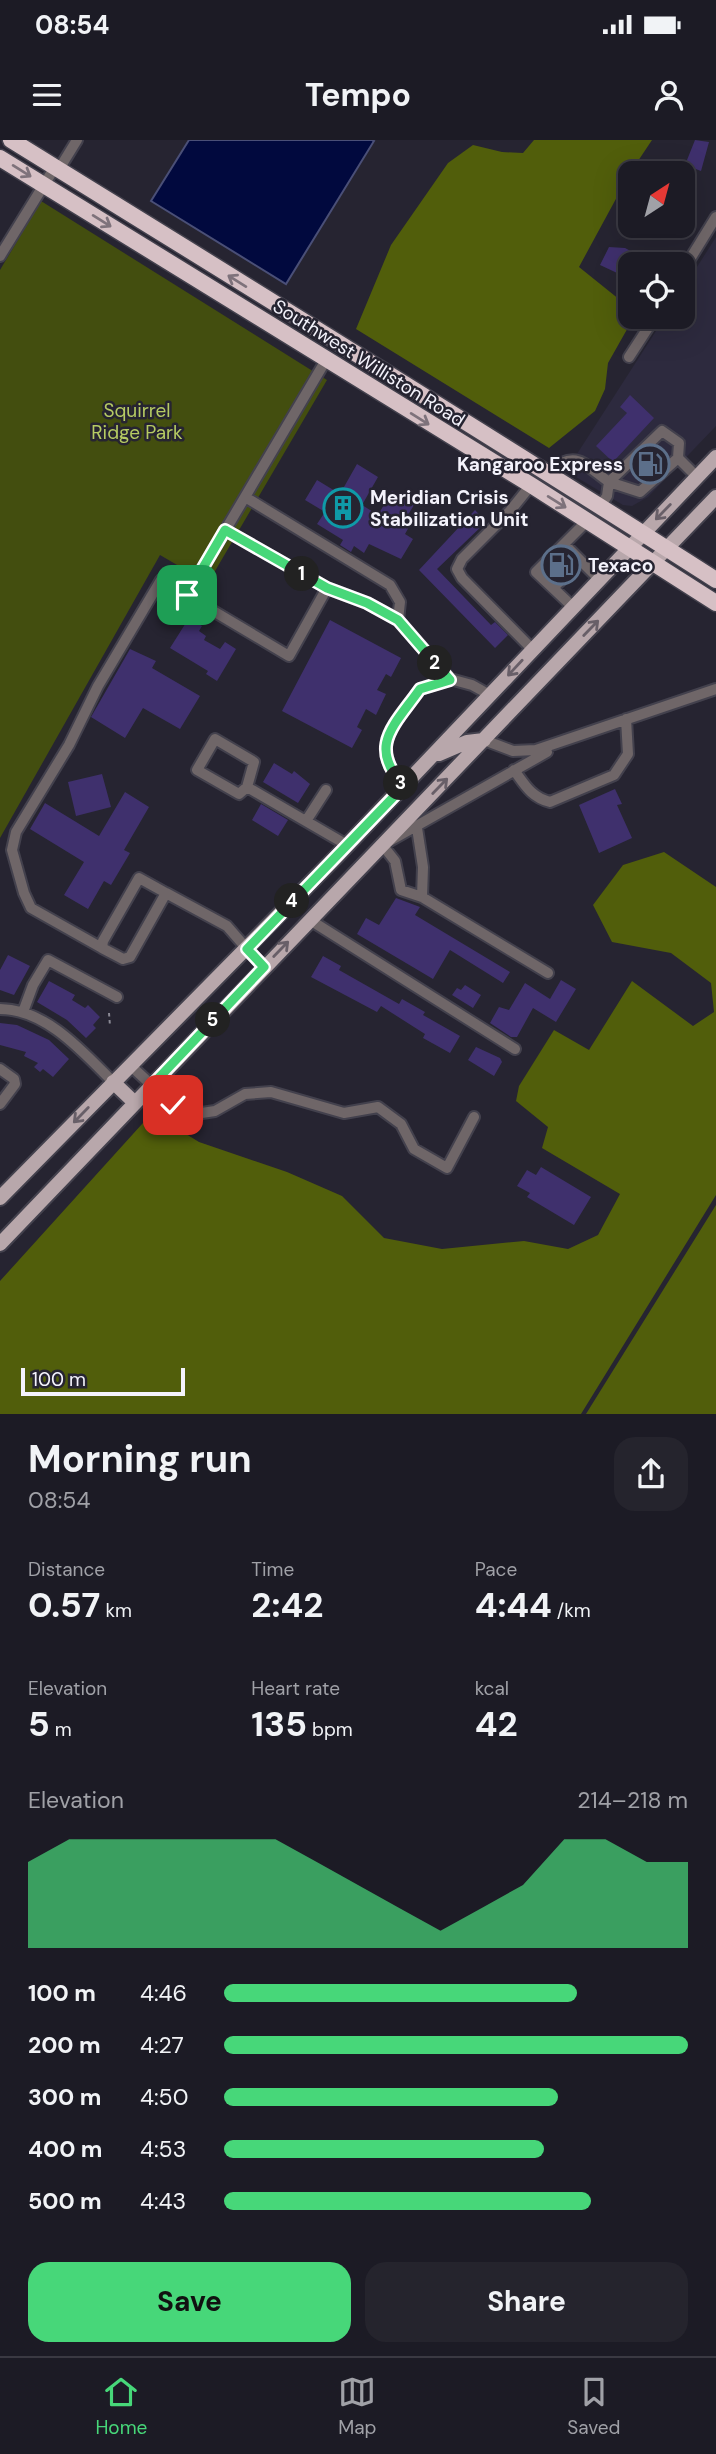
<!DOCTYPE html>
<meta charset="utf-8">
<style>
:root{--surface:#1c1b25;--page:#25242d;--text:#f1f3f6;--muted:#a0a1a7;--line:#3a3942;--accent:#47d779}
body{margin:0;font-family:"DM Sans",sans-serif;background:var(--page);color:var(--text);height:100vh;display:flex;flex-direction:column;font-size:26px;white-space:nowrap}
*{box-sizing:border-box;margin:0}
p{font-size:23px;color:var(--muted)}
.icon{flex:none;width:38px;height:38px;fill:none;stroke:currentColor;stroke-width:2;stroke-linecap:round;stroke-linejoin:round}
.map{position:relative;height:1274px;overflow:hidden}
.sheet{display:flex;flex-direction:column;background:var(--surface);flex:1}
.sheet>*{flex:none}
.needle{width:46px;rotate:36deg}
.fabs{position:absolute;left:618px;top:21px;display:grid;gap:14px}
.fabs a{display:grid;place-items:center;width:77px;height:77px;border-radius:14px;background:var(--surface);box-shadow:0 7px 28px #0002,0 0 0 2px var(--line);font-size:35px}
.scale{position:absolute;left:21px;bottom:18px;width:164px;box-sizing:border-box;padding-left:7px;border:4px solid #f4f3fc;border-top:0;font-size:19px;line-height:24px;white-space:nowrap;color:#f4f3fc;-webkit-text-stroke:5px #262431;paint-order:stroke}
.pin{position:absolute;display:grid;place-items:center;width:60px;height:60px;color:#fff;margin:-30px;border-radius:14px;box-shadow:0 4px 10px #0006}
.km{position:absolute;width:35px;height:35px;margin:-18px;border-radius:50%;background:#222;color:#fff;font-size:19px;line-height:35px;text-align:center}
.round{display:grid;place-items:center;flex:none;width:74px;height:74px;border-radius:21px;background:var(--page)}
.head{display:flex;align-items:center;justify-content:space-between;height:119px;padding:0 28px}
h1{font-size:38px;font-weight:700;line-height:52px}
.metrics{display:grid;grid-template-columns:repeat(3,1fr);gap:10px;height:119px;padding:7px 28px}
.metrics div{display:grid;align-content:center}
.metrics b{font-size:35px;font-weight:700}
.metrics small{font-size:19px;font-weight:400}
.metrics p{font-size:19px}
.chart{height:196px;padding:14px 28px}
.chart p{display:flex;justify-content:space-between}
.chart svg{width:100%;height:126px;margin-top:7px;fill:var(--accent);opacity:.7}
.button{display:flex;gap:14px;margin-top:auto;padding:14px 28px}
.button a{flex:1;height:80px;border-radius:21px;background:var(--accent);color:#111;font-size:28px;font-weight:700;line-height:80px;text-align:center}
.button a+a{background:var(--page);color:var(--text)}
ul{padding:0 28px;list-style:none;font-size:23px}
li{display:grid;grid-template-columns:112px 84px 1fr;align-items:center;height:52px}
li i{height:18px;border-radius:9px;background:var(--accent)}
.status{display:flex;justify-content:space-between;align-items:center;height:49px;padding:0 35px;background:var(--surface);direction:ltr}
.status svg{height:19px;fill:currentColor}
header{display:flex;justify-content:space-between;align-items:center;height:91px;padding:0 28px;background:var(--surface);font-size:32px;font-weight:700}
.tabs{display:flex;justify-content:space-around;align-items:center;height:98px;border-top:2px solid var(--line);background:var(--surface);font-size:19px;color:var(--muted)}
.tabs a{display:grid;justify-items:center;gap:4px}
.tabs .on{color:var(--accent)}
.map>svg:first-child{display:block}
</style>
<div class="status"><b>08:54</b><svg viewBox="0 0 49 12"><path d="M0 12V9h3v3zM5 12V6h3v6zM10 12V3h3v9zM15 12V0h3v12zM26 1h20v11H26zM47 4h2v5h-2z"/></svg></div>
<header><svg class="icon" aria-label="menu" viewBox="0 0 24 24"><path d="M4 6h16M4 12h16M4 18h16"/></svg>Tempo<svg class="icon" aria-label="person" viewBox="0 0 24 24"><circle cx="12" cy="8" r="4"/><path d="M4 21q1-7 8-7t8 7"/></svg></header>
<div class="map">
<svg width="716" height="1275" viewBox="0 0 716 1275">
<rect width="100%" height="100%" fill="#262431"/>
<path fill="#2d2a3e" d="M716,97V286L648,357L632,366L623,365L566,331L665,177H682L683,149Z"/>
<path fill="#434e0f" d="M41,61L327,240L208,443L160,415L0,698V130Z"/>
<path fill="#515e0b" d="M534,0H652L630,33L579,127L630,168V177H634L608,223L605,249L595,271L549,308L356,189L391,105L448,23L473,5L502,12L523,13Z
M664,712L716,747V1055L581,1274H0V1141L152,973L199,1002L287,1032L342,1056L384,1098L442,1109L524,1101L568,1109L598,1095L620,1054L542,1008L548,987L516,961L519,946L554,890L589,910L632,841L693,886L714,872L711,843L671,813L612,802L593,765L623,725Z
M716,1065V1274H586Z"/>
<path fill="#01093e" stroke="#4a4f77" stroke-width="2" d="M189,0H372L374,1L286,144L151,61Z"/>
<path fill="#3f306d" d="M695,0L709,2L701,31L685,25Z
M630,86H664L658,98Z
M609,107L625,108L642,117L639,124H630V139L600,125Z
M630,255L654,278L613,322L596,306L627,273L620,267Z
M357,324L378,337L362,365L378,375L392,351L414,365L403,383L409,387L405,394L413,399L401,419L369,404L364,413L354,406L351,412L340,405L343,400L317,384L325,372L305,360L317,340L340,354Z
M475,370L486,382L437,429L491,485L495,482L508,495L495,508L419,430Z
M189,478L202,486L199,491L206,496L204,500L220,509L225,502L236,509L217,541L206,534L208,531L170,508Z
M330,480L401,518L391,537L386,534L377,550L386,554L376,575L366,569L357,587L362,590L352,608L282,571Z
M130,509L156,521L152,528L200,556L180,589L143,568L125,598L91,577Z
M274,623L292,634L294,631L310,644L298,663L263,642Z
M102,634L111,667L76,676L68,642Z
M615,649L622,664L617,665L632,698L599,713L579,665Z
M125,652L149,667L124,710L130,713L111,745L104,741L88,769L64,755L84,722L30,689L45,663L99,696Z
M261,664L288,680L278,696L252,680Z
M396,758L420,767L415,775L510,832L503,843L450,810L433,839L357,794L366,778L379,785Z
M8,815L30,826L14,855L0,850V830Z
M323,816L341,826L339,830L399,864L402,859L425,872L423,875L460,896L450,913L423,898L425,894L381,866L377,872L311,837Z
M561,840L576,849L556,882L533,868L517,897H511L490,883L499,867L509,870L525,843L550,859Z
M49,841L75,855L72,860L85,868L88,865L100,877L93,885L96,888L86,898L67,880L37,862Z
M465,845L481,855L473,868L452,855L457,848L461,850Z
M0,883L17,885L49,900L69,919L53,937L43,929L40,932L34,927L38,923L24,916L26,912L0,905Z
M476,907L500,918L502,922L494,936L468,920Z
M541,1027L591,1057L574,1085L527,1057L530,1053L517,1046L527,1030L536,1035Z"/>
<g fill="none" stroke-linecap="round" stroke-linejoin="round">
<g stroke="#43414d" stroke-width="14">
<path id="minor" d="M0,116L55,27L61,26L77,0
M682,132L716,77
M629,217L655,177
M678,318L640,352L609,342L662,291L679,303L678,318L697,337
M548,332C576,309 584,324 609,342L607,356L601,365
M531,345L510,371L462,419L457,429L462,438L533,510
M245,357L390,445L400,462L398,480L450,539L472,545L490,555
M564,404L599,439
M544,439L556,427
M327,448L367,463L398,480
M553,448L581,421
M187,455L326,220
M573,467L536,432L587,381
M484,600L513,611L536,610L716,549
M514,630C525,645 531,657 550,662L614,635L628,614L626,579
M404,646C367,606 394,585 420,549L450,539
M247,647L254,622L215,599L197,630L239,654L247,647L347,705
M306,681L326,650
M417,688L423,727L422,757
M388,702L547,612
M384,707L395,721L401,750L422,757L548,833
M166,753L139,738L103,801L102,808L123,819L130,817L166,753L227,786L247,809
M310,780L515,909
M102,808L31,768L24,753L12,710L16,692L69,605L98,546L161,440L289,516L327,448L225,390
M0,869C46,869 83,912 113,942
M23,872L33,845L48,820L117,857
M130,925L173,965L195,974L215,971L245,954L271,952L344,973L378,967L401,984L414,1009L447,1028L474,977
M0,929L14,939L15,944L0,964"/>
</g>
<g stroke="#43414d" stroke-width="18">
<path id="major" d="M439,614L467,602L484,600
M113,942L135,963
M0,1058L337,716L716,317
M0,1104L716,357"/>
</g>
<g stroke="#43414d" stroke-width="19">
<path id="highway" d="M11,0C247,146 483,291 716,440
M0,18L531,345L716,463"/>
</g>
<path stroke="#8a8994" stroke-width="2" stroke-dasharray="3.5 3.5" stroke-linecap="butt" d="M109,873L110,886"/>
<use href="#minor" stroke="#6f6668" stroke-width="10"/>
<use href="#major" stroke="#b8a7ab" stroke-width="14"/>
<use href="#highway" stroke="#d6c0c5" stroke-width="16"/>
</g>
<defs><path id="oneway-shaft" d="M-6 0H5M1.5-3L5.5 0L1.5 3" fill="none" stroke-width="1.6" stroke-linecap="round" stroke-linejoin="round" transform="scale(1.75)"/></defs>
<g stroke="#7e727b">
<use href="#oneway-shaft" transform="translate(22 31) rotate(32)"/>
<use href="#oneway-shaft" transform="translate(102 81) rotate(32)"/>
<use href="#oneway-shaft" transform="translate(237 141) rotate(-148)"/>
<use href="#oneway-shaft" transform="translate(420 279) rotate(32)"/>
<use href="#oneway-shaft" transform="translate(557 362) rotate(32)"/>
</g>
<g stroke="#685f68">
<use href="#oneway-shaft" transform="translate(663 372) rotate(134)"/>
<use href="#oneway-shaft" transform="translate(591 488) rotate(-46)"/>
<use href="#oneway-shaft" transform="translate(515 528) rotate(133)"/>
<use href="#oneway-shaft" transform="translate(440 646) rotate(-46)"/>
<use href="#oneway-shaft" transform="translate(281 809) rotate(-46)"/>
<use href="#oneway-shaft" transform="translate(81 975) rotate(134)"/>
</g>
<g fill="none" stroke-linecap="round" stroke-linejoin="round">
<g stroke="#fff" stroke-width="14">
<path id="route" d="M173,965L152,945L264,827L247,809L404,646C367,606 394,586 420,549L450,540L398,480L367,463L327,448L225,390L187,455"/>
</g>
<use href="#route" stroke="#47d779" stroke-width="9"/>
</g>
<defs>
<g id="fuel-ring" transform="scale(2.0125)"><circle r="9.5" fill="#262431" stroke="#5c6f8a" stroke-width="1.5"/><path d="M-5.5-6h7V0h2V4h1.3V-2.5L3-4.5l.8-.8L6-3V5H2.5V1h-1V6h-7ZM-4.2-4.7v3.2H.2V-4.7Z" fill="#5c6f8a"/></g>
<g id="building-ring" transform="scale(2.0125)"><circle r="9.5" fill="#262431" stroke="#0f9aa8" stroke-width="1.5"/><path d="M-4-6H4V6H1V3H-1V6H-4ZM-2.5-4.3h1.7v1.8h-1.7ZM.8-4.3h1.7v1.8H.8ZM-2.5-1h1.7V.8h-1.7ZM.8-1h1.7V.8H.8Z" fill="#0f9aa8"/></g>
</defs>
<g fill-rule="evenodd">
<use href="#fuel-ring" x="650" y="324"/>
<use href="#building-ring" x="343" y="368"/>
<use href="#fuel-ring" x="561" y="425"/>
</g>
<g text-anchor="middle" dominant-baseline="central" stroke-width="5" stroke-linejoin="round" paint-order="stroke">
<g font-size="19" fill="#f4f3fc" stroke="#262431">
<text transform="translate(369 223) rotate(32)">Southwest Williston Road</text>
</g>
<g font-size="19" fill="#b6cb63" stroke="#262431">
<text x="137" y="270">Squirrel<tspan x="137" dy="22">Ridge Park</tspan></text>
</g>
<g font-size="19" font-weight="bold" fill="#f4f3fc" stroke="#262431" text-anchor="start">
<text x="623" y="324" text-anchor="end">Kangaroo Express</text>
<text x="370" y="357">Meridian Crisis<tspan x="370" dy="22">Stabilization Unit</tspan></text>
<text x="588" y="425">Texaco</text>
</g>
</g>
</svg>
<div class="fabs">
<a><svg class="needle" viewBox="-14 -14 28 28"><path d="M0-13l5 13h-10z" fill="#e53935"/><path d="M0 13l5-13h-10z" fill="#a0a1a7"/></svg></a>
<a><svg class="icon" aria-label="locate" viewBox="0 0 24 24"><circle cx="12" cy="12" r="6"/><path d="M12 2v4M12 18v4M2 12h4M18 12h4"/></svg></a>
</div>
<div class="scale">100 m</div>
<div class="pin" style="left:187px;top:455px;background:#1e9e55"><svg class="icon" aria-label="arrive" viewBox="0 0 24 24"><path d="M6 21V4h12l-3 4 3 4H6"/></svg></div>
<div class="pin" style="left:173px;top:965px;background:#d93025"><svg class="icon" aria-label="check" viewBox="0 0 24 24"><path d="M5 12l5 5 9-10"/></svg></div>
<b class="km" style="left:302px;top:434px">1</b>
<b class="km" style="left:435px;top:523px">2</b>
<b class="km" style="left:401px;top:643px">3</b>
<b class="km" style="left:292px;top:761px">4</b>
<b class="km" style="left:213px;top:880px">5</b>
</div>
<section class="sheet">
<div class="head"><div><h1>Morning run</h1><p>08:54</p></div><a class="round"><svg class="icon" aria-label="share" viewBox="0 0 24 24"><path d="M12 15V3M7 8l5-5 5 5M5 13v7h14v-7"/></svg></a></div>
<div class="metrics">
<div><p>Distance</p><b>0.57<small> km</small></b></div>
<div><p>Time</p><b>2:42</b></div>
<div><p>Pace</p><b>4:44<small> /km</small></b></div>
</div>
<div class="metrics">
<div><p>Elevation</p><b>5<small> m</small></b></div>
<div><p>Heart rate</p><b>135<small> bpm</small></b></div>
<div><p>kcal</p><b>42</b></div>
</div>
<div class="chart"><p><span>Elevation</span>214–218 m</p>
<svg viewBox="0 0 160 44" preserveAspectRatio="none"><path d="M0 44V14L10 6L20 6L30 6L40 6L50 6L60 6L70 14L80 22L90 30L100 38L110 30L120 22L130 6L140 6L150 14L160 14V44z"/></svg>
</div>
<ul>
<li><b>100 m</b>4:46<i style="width:76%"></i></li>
<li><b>200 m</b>4:27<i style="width:100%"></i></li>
<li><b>300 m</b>4:50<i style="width:72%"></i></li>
<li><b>400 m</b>4:53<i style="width:69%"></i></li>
<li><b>500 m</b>4:43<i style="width:79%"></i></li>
</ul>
<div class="button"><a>Save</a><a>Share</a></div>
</section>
<nav class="tabs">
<a class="on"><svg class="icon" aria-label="home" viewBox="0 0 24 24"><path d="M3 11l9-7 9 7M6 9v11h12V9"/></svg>Home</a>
<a><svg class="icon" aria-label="map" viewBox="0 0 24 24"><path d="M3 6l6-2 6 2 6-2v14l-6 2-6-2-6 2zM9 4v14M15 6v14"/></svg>Map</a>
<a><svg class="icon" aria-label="saved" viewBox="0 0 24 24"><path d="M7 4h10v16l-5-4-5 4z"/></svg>Saved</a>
</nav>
